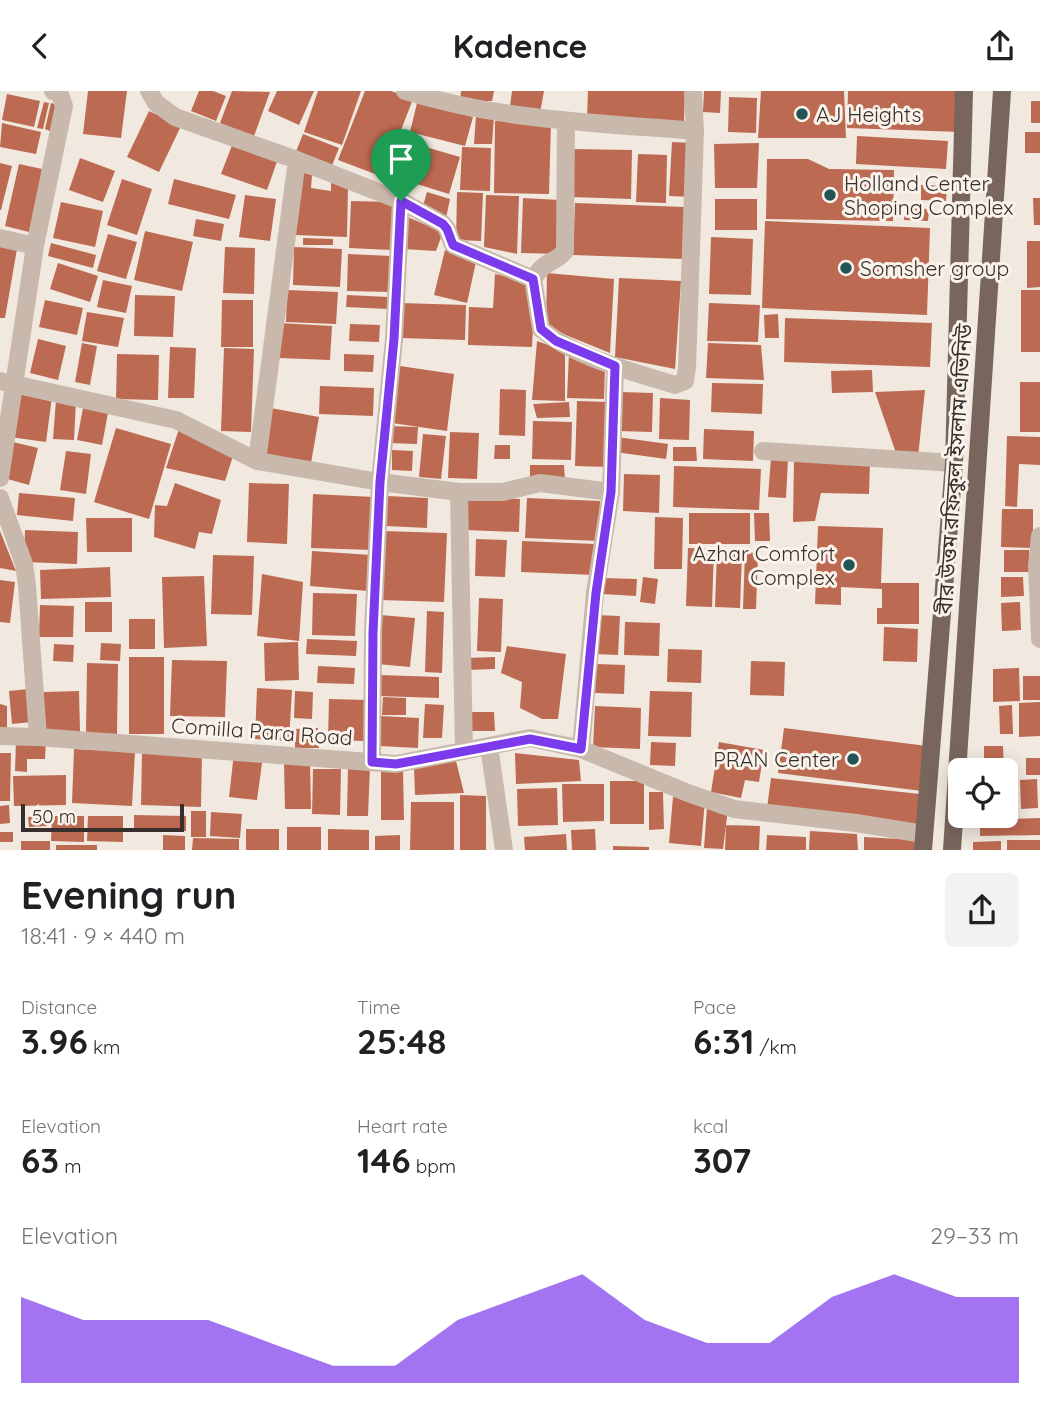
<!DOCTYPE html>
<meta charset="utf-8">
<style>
:root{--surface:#fff;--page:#f2f2f2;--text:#202124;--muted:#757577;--accent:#7c3aed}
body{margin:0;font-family:Quicksand,"Noto Sans Bengali",sans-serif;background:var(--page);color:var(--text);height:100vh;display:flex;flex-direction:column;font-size:26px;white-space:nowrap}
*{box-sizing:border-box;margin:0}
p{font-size:23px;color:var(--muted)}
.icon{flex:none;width:38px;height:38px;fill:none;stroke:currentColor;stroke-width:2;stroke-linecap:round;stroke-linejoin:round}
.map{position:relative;height:759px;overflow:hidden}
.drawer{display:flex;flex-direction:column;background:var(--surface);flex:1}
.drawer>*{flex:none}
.fabs{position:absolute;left:948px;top:667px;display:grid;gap:14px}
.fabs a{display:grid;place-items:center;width:70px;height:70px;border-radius:10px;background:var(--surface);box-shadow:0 4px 18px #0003;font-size:35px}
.scale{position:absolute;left:21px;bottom:18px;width:163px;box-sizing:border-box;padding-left:7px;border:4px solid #382e2b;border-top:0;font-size:19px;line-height:24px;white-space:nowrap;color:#382e2b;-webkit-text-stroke:5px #f9f3ec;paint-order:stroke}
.pin{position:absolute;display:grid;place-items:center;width:60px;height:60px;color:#fff;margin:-72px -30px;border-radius:50% 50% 50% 0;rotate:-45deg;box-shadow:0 0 7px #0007}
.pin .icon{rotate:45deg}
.round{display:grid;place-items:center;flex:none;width:74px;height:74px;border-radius:10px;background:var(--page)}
.summary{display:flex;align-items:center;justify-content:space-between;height:119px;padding:0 21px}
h1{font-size:38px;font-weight:800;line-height:52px}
.figures{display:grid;grid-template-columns:repeat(3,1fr);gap:10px;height:119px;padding:7px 21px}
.figures div{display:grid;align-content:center}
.figures b{font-size:35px;font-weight:800}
.figures small{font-size:19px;font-weight:400}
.figures p{font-size:19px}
.chart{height:196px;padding:14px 21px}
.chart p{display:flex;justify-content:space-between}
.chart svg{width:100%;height:126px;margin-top:7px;fill:var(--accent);opacity:.7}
header{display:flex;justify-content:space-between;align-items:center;height:91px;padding:0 21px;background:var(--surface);font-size:32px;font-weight:800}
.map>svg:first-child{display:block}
</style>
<header><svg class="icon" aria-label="back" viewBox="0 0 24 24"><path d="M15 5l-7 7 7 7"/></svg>Kadence<svg class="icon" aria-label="share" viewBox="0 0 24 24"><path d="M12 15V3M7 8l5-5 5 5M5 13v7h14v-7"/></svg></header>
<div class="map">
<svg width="1040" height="759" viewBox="0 0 1040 759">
<rect width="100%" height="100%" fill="#f1e9e0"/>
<path fill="#bd6a52" d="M88,0H127L121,47L83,43Z
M199,0H213L226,5L216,30L191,20Z
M232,0L270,1L254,45L220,32Z
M277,0H314L299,34L268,20Z
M318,0H361L342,54L304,41Z
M365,0H391L413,8L383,86L338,69Z
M461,0H494L492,10H460Z
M512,0H544L540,22L510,15Z
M588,0H685L684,31L587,27Z
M704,0H721L720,22L703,21Z
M761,0H844L846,47H758Z
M848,0H960V41L847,37Z
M7,3L40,10L34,36L2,29Z
M729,6L757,7L756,42L728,41Z
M1031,10H1040V32H1031Z
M44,11L49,12L43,38L37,37Z
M51,12L57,14L50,40L45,38Z
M417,12L473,26L465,55L410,41Z
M149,20L181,35L159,81L127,66Z
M476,24L494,25L492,53H474Z
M495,30L551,31L549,103L494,102Z
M2,32L41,41L36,63L0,56Z
M1025,41H1040V62H1025Z
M303,43L339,57L331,77L295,63Z
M857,45L948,50L946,78L856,73Z
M234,49L279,65L267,99L221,83Z
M405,50L460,66L449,103L394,86Z
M672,51L693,52L691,106L669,105Z
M759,52L757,97H715L714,53Z
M462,56L491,57L490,100L460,99Z
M572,58L632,59L631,108L571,106Z
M638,63L667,64L666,112L636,111Z
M80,67L115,80L103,111L69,99Z
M767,68H808L829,78L894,79L893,130L766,128Z
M0,72L12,75L1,119H0Z
M19,73L47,79L33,142L5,135Z
M300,81L312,84L311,97L331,100V89L348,96L347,146L295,144Z
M122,88L152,98L137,144L107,134Z
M174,88L236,104L229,128L168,113Z
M921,94L947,95L946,110L921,109Z
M427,101L450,108L446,127L422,118Z
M457,101L483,102L481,150L456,149Z
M245,104L276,108L270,150L239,146Z
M486,104L519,105L517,163L484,156Z
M523,107L560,109L558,163L521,162Z
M1033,107H1040V134H1034Z
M715,108H757V139H715Z
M351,110L393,111L391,159L349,157Z
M61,111L103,120L95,156L53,147Z
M575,112L685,116L684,168L573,164Z
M905,117L929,118L928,130L904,129Z
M405,125L443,141L436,160L403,158Z
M196,128L224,133L221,150L193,145Z
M765,130L930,137L927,224L762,217Z
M145,140L193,151L182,200L134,189Z
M108,143L137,151L126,188L97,180Z
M711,146L753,148L751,204L709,203Z
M303,147L333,148V154H303Z
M1027,150H1040V196L1027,197Z
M51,152L96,164L93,177L48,165Z
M0,155L17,158L5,227H0Z
M225,156L255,157L254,203L223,202Z
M294,156L342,158L340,196L293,194Z
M445,159L476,171L467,212L434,204Z
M348,163L392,165L390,201L347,200Z
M58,172L98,185L90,211L50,198Z
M547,182L614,188L610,262L546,236Z
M495,183L521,188L531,200L534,218L532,256L468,254L469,216L493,217Z
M619,187L681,190L675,278L615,266Z
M103,189L132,195L126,222L97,216Z
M287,199L338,201L336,233L286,231Z
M1021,199H1040V261H1021Z
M135,204L175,205L173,246L134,245Z
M347,204L388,206V218L346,216Z
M45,209L83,217L77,244L39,236Z
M222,209H253V256H221Z
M401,212L466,214L465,249L400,247Z
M709,212L760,214L758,251L707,250Z
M87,221L124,227L118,256L82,250Z
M778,223L779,247H765L764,224Z
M785,227L932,232L930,276L784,271Z
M280,232L332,235L330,269L279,267Z
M350,233L380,234L379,251L349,250Z
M38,248L66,255L58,289L30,282Z
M537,250L565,260V310L532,309Z
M82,252L97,255L90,294L75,291Z
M708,252L761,254L764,289L706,287Z
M170,256L196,257L194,307H168Z
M224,257L254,258L251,341L221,340Z
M569,262L605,276L604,308L567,307Z
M117,263L159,264L158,309L116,308Z
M344,263L374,264L373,281L344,280Z
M400,275L454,283L447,340L392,332Z
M872,279L873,301L832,302L831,280Z
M1020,291H1040V341H1020Z
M712,292L763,293L762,323L711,321Z
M320,295L374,297L373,325L319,323Z
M500,298L526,299L525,345L499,344Z
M925,299L918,366L897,365L875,301Z
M16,301L52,306L46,351L10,346Z
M620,301L653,302L652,341L618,340Z
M660,307L690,309L689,349L659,348Z
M56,309L76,310L74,349L53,348Z
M577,310L610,311L608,376L575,375Z
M569,311L570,326L537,327L533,313Z
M83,317L108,322L102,354L77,349Z
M271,317L319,326L311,372L263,362Z
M533,330L572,331L571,369L532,368Z
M388,335L418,336L417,353L387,352Z
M116,337L171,353L149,428L94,411Z
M179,338L234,362L225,390L166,377Z
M704,338L754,340L753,370L703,368Z
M450,341L479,342L477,388L448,387Z
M423,343L446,345L441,388L419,386Z
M1007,345L1040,346V374L1019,373L1017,416L1005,415Z
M617,346L668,353L666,368L615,361Z
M13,351L38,357L29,394L4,387Z
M495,354H510V368H494Z
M673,356H696L697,370H673Z
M392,359L413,360L412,380L392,379Z
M66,360L91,363L86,403L60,399Z
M771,367L788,368L786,407L768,406Z
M794,368L870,371L869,403L821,402L815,430L793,431Z
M530,374H564L565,389H530Z
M674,375L761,378L759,419L673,416Z
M624,383L660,384L659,422L623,420Z
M175,392L221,409L212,443L199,441L195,458L154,446L155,414L167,415Z
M249,392L289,393L287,453L247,451Z
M19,402L75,407L73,430L17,424Z
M313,403L374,406L372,459L311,457Z
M387,405L428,407L427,437L386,435Z
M465,406L520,408L519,441L464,439Z
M527,407L600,410L599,450L525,447Z
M1002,418H1033V457L1001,456Z
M689,422H750V453H689Z
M754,422H769L770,450H755Z
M655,426L683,427L682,478H654Z
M86,427H132V461H87Z
M818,435L883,437L881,492H919V533H877V517H882V498L841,496V514L815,513Z
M25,439L78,441L77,473L24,471Z
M0,440L16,480L0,477Z
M382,440L447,442L444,511L380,509Z
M476,448L507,449L505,486L475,485Z
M522,450L595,453L594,484L521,481Z
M688,457L714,458L712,516L686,515Z
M1004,459H1029V481H1004Z
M312,460L371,464L368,500L310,495Z
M717,461L742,462L740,517L715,516Z
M745,461L758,462L756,518H743Z
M213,464L254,465L252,524L211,523Z
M110,476L111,506L41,508L40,479Z
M262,483L303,491L299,550L257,545Z
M204,485L207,555L164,557L162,486Z
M643,486L658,488L655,513L640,511Z
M1001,486H1023L1024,505L1001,506Z
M603,487L637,488L636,505L602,503Z
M0,489L15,491L10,532L0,531Z
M313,502L357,503L355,545L312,544Z
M479,507L503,508L501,561L477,560Z
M85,511H112V541H85Z
M1020,511L1021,539L1002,540L1001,512Z
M40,514L74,515L73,546H39Z
M427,520L444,521L442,582L425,581Z
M381,524L415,527L410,576L377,573Z
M596,524L620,525L618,564L594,563Z
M129,528H155V558H129Z
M625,531L660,532L659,565L624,564Z
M884,536L918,538L917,571L883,570Z
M307,548L357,550L356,565L306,563Z
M298,551L299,589L265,590L264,552Z
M101,552L121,553L120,570L100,569Z
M54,553L74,554L73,571L53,570Z
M507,555L566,563L558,628H542L520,617L522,591L501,582Z
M668,558L702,559L701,592L667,591Z
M129,566H164V643H129Z
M495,566V578L467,579L466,567Z
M172,569L227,570L225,626L170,625Z
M751,570L785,571L784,605L750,604Z
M87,572L118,573L117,643L86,642Z
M596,573L625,574L624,603L595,602Z
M318,575L355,577L354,593L317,592Z
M1019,577L1020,610L993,611V578Z
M379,584L439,586V607L379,605Z
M1023,585H1040V609H1023Z
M257,597L292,599L289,650L255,648Z
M29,598L32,631L12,633L9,600Z
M79,600L80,641L43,638L44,601Z
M295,600L313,601L312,628L294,627Z
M650,600L692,601L691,646L648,645Z
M383,606L406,607V624H382Z
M329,608L367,609L365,650L328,649Z
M1040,611V645L1019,646V612Z
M0,613L7,615V640H0Z
M425,613L444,614L442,647H423Z
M1012,614L1013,643H1000L999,615Z
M595,615L641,617L640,658L593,656Z
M471,621H494L495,640H471Z
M380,625L419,627L418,657L379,655Z
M318,637L319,657H295V638Z
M784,637L927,655L922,700L778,682Z
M16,649H46L45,668H27V681L15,680Z
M651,651L676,652L675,675L650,674Z
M719,651L764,659L759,691L745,689L741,707L711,701Z
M984,655H1003L1004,679H984Z
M74,658L135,661L132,715L72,712Z
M142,660L202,661L201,716L141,714Z
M0,662H11L10,710H0Z
M234,662L263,665L257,709L229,706Z
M515,662L579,669L581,690L516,693Z
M455,666L464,702L415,704L414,676Z
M1026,667H1040V684H1026Z
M284,671H310L311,718H285Z
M348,674L370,675L368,725H347Z
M313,678H341L340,724L312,723Z
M381,678H403L404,729H381Z
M66,684V714L14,715L13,685Z
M771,687L920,703L917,735L767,717Z
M1037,688L1038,717L1021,718L1020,689Z
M1006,689H1017V720H1006Z
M610,690H644V733H610Z
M562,693H604V730L563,731Z
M557,697L558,734L518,735L517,698Z
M649,701H663L664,738L649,739Z
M460,704L486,705V759H460Z
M673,706L705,709L701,755L669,752Z
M411,711H454V759H410Z
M9,714L10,732L0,733V715Z
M707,716L728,718L723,758L704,757Z
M191,720H206V746H191Z
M211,721L242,723L240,747L210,745Z
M47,724V735L29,736L28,726Z
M134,724L186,725V740L134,739Z
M52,725H84V751L51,750Z
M88,725H123V751L87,750Z
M1040,727V744L980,745V729Z
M726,734L760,735L759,759H725Z
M287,736H321V759H287Z
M246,738H279V759H246Z
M328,738L369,739V759H328Z
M595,738L596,759H572L571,739Z
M810,740L857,743L858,759H809Z
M0,741H13V751H0Z
M566,743L567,759H525L524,746Z
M163,744L185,745V759H163Z
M400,744V759H375V745Z
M767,744L806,746V759H766Z
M864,746L917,749V759H864Z
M193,747L239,748V759H192Z
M1007,749H1040V759H1007Z
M21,750H50V759H21Z
M1001,750V759H973V751Z
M56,754H97V759H56Z
M613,755L649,756V759H613Z"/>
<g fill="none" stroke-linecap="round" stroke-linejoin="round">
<path stroke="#c9b9ac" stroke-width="18" d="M149,0L156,12L175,26L297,69L401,110L443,133L447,138L453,154L533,188L541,238C578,268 631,280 675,294L685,290L687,277L695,40L693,0
M405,0C499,29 598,32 695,40
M0,147L35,155
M533,188C546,167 554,174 565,160L566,30
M0,290L176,329L257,370L380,391L459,401H503L540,392L611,401
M763,360L954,372
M257,370L297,69
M0,387L35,155L64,15L59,1L53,0
M459,401L464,660
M0,407L24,473L27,494L38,646
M1040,445L1037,475L1040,548
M0,645L38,646L396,673L530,647L581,658L688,702L734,718L856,732L924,743
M489,655L504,759
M581,658L595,502L611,401L615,275
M372,671L373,542L380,391L394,248L401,110"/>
<path stroke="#78665d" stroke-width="18" d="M923,759L954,372L964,0
M952,759L1002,0"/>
</g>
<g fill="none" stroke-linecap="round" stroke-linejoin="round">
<g stroke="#fff" stroke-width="14">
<path id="route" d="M401,110L443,133L447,138L453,154L533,188L541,238L556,250L615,275L611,401L596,502L581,658L530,648L396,673L372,671L373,542L380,391L394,248Z"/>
</g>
<use href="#route" stroke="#7c3aed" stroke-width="9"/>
</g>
<g fill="#235456" stroke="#f9f3ec" stroke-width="2.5">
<circle cx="802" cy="23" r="7"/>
<circle cx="830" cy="104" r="7"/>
<circle cx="846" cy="177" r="7"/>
<circle cx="849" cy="474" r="7"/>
<circle cx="853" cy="668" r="7"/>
</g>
<g text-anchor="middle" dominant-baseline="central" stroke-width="6" stroke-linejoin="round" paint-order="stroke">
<g font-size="21" fill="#382e2b" stroke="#f9f3ec" text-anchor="start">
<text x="816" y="23">AJ Heights</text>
<text x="844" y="92">Holland Center<tspan x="844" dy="24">Shoping Complex</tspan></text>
<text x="860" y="177">Somsher group</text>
<text x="835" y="462" text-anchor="end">Azhar Comfort<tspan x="835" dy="24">Complex</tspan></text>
<text x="839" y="668" text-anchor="end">PRAN Center</text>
</g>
<g font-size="21" fill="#382e2b" stroke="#f9f3ec">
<text transform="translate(954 378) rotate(-86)">বীর উত্তম রফিকুল ইসলাম এভিনিউ</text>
<text transform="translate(262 640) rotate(4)">Comilla Para Road</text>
</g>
</g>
</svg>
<div class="fabs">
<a><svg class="icon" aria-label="locate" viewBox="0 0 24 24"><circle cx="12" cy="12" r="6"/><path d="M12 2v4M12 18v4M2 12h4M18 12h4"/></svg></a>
</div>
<div class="scale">50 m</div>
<div class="pin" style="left:401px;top:110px;background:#1e9e55"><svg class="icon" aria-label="arrive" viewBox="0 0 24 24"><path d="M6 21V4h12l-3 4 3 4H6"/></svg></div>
</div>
<section class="drawer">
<div class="summary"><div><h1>Evening run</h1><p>18:41 · 9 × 440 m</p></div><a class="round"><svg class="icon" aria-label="share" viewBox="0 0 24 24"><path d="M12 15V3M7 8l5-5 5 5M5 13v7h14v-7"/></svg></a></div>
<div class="figures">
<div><p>Distance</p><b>3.96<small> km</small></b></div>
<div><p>Time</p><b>25:48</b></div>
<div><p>Pace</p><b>6:31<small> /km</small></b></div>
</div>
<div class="figures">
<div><p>Elevation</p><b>63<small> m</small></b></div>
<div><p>Heart rate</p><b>146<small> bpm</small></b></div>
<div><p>kcal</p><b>307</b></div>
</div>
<div class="chart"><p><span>Elevation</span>29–33 m</p>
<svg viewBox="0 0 160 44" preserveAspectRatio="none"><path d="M0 44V14L10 22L20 22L30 22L40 30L50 38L60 38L70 22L80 14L90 6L100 22L110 30L120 30L130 14L140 6L150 14L160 14V44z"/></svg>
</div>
</section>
